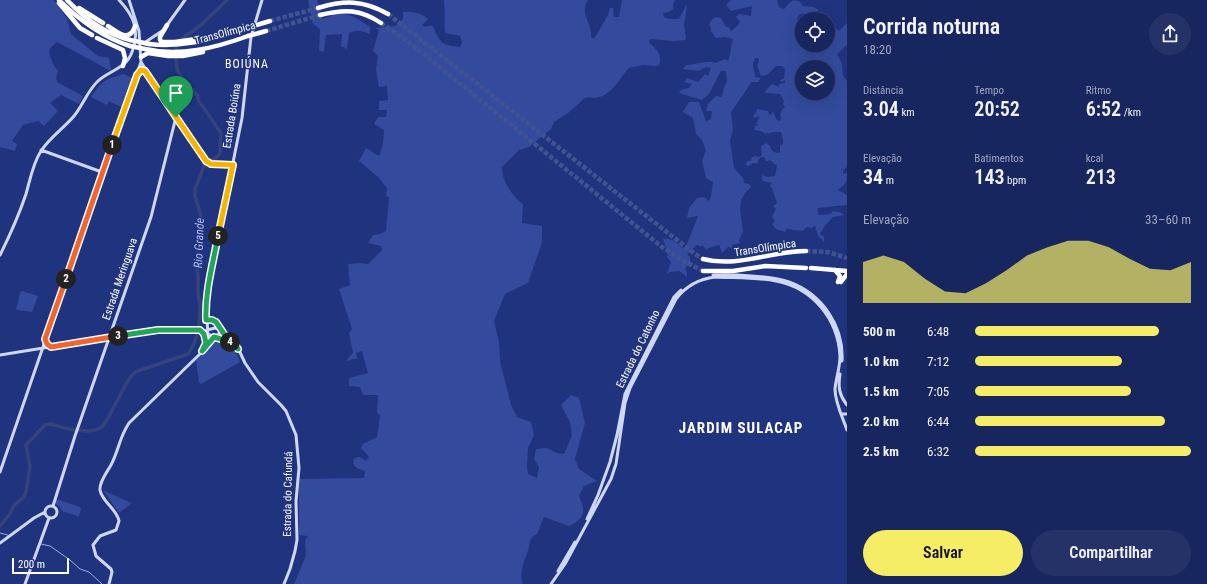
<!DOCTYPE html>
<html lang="pt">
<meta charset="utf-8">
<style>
:root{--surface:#18265f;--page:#253268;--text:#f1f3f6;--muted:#9fa5bd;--line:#364374;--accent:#f5ed65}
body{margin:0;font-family:"Roboto Condensed",sans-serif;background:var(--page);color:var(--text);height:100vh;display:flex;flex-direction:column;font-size:15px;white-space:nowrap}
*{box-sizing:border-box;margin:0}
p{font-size:13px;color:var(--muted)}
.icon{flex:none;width:22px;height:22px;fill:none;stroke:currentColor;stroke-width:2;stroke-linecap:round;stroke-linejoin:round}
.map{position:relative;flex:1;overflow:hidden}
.panel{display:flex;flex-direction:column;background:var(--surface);width:360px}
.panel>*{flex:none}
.controls{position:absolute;left:795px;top:12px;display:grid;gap:8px}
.controls a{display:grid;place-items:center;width:40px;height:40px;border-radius:50%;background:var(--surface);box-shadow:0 4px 16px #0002,0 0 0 1px var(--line);font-size:20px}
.scale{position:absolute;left:12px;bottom:10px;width:57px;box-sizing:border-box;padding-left:4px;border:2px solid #fff;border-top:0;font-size:11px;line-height:14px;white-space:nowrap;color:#fff;-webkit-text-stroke:3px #20337f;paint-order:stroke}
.pin{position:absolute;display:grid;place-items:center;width:34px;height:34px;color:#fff;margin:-41px -17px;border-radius:50% 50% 50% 0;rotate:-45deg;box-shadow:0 0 4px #0007}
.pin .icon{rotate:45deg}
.km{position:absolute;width:20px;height:20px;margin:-10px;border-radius:50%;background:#222;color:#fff;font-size:11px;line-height:20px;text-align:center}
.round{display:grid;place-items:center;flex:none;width:42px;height:42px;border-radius:21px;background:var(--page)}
.headline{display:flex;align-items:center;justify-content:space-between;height:68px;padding:0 16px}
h1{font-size:22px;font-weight:600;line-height:30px}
.figures{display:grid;grid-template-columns:repeat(3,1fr);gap:6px;height:68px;padding:4px 16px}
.figures div{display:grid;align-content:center}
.figures b{font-size:20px;font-weight:600}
.figures small{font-size:11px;font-weight:400}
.figures p{font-size:11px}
.chart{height:112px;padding:8px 16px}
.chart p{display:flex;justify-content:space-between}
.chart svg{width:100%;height:72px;margin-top:4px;fill:var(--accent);opacity:.7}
.button{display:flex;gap:8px;margin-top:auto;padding:8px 16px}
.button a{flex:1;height:46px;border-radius:24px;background:var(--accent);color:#111;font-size:16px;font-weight:600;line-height:46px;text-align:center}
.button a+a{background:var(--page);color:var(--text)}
ul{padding:0 16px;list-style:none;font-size:13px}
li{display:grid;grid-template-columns:64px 48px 1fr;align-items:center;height:30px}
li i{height:10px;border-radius:5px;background:var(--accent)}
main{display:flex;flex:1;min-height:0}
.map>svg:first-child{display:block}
</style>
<main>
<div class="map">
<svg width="847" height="584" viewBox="0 0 847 584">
<rect width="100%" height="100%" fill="#20337f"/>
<path fill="#334a9d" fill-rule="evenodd" d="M0,0H53L57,4L67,19L71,34L98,56L109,58L111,71L57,42L50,48L49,53L53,64L58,71L56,78L57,82L83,96L79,104L61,95L50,103L58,111L44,126L38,121L23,125L12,141L17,144L15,151L0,147Z
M308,0H317L323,19C345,9 350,14 370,27V34C362,31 358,29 349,33L347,49L341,46L342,34L326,35L324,52L319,51L320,29L313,24Z
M444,0H588C579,14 593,25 591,37L594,39L608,15L610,8H613L614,17H619L622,0H675L673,4V9L669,12L663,13L664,17L670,19H679L686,5L687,6L684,25L686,38L685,40L674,41L650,39L649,43C656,48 664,57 658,66L643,65L629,68C619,78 612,97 594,98C591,98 589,97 585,98L568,113L554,122L551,129L529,147L519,150L502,167C502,182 512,195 523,204L522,223L542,226V242L528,283L505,294L494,321L499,342L500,361L511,405L517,417L531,422L534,435L528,448L527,467L528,474L537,478L539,467L534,459L536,449L547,448L557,453L564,454L572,436L570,422L561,405L571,395L579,398L585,423L575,459L579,469L597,481L584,486L579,496C586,512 585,518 569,526L544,517L537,534L532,537L530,541C529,555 517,570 523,584H294L306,555L305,540L308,537L307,536L299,535V486L300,479L364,478L365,471C359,469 353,468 353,460L357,457H360L366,461L369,458L367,454L361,448L363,444L377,437L380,416L377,412L378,395H363L360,387L349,386V378L368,373L362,351L356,353L357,358L347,361L348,358L353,353L349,333L352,329L339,289L350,285L348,264L361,263L368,264L382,250L381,246L368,243L373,235L380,234L386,231L389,197L386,196L387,188L378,177L359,161L366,148L379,156L383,144L384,130L374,124L378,117H386L387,110H379V101L388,100L387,86L379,87L376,69L378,56L373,51L379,30L375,28L395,26L403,19V12C413,12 420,12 428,19L422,25L425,27L432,25C441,42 439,45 460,47L462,42L460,36L445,33C444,22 445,11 444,0Z
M731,0H777L779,7L784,9L790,2L795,0L800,2L803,6L813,7L819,10L815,13L800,14L797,18L799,26L802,24V45H813L815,49L818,45H828V33L835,36L831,30L828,29V23H832L834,24L832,26L839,31L847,23V45L837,54L842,64L843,76L847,81V167L843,170V174L847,173C847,184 846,183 838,190L847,195V205L818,208L817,210L819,215L831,214L833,211L840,212L844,215L833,217L824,227L820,234L824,237V242L818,236L815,226L812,228L807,227L803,231C797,230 792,231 787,228L785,232C778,229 777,232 772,224L775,221L772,217L776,209L773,206L777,203L772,188L770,186L772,183L763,181L762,179V175L768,177L775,176L777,165L774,164L770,160L766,162L764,157H761L758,160V163H753L748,166L745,164L748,161H751L752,157L756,156L759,157L762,155L761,146L766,143L770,146C771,151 773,152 778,153L780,152V145L783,144V140L781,132H773L768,134V132L766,134L761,131L754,130L755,126L758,125V124H756L760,116L754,118L753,116L756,113L757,109L768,111L769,114L771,115L773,111L777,120L780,121L781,118L780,114L782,110L785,107L783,105L784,101L780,94L765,93L766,90L772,84L779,87V84L785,83V80L782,82L780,81L782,79L784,78L785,69L781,66H776L767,75L761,76L757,66L759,61L758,58H755L753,64L755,77L761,78L758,82H751L743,95L731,112L733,130L730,140L734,168L743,178L744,183L749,184L751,187L746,192L741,200L740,209L743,231L739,241L741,243L732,245V248L728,247L722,253L719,245L706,249L702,245L701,247L697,245L687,254L690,257V264L685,268L687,273V277L679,271L670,272L667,274L671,262L667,257L668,254L663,239C672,237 678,245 685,249L698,216L687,218L689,208L697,198L704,197L709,201L711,196L713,182L706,178L702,160L706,151L702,140L696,134L693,118L683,112L689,102H699L706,121L711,119L712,111H706L708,104L716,96L721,97C724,92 723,87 727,82L726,71H721L709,94L702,100L679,93L681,90L689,88L692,84L684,82L687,78L698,82L705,74L708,76L711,68L706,67L699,71L683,69L686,65C696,65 707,59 716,63L725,59L728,61C730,56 731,46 733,39L725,37L716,38L711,31V28L709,25L711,21L715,17L721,18L726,27H729L731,31L738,25L740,21L736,17L739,14L751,16L752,6L731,11L726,5ZM802,67H828V93H802Z
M124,74L134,79L123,108L109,101L107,105L91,97C103,80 104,80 124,74Z
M22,291L38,296L32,312L18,310L16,309L20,293Z
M214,340C228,343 236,349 240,362L201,384L199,382L196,360C200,356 210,342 214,340Z
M103,490L131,503V504L119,513Z
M56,499L80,507L81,509L79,516H77L62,511L60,507L55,503Z"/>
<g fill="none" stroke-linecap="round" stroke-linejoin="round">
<path stroke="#98aae9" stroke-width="1" d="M0,533L8,535
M41,544L50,546L70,560L80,569L89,572L102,584"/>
<path stroke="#35427b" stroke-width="3.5" d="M0,526L10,514L14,505L24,497L26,492L30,466L26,445L45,425L50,424L73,430L87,431L96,430L102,427L107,420L126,384L132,375L135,372L188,354C197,342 200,324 200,308C200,302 198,296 198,289C198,282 199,277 197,270L201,216L195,196V189L204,166L207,162L216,158L220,153L221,133L199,101L197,95L182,78L177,69L175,49L180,40L201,25L227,0"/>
<path stroke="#415292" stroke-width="4.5" stroke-dasharray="4.5 2" stroke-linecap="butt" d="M388,14L695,254L703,259
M270,21L318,8
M381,23L410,43L662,247L682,260L703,271
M266,31L320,15
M806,251L828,252L847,258"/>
<path stroke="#cfd7f6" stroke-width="3" d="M167,25L185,0
M144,43L162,31
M141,62L204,159L211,164L233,165
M41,150L99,171H103
M0,255C10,235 19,215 26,194C30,180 33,163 41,151C50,137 64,128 74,116C83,105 88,90 98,81C110,70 126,69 132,52C140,30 134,16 119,0
M713,275C731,274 772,276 789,282C822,294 844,326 842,361
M201,331C211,337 223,337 233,344
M202,351L208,337L206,302L207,291L242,118L251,37L262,0
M0,355L142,332L164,330L203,331L215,328L220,329L237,346L245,363L258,382L281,405L286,411L296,435L299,468L296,501L297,540L295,551L290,569L284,584
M840,374C838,387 839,395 847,405
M841,414H847
M0,472L141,62L139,31L129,0
M45 512a6 6 0 1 1 12 0a6 6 0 1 1-12 0Z
M53,506L75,436L151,217L176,117
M587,519L598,495L610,462L617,435L625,394L670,305L674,297L681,290
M0,543L34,518L45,512
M558,571L575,542
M25,584L49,518
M109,584L112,572L111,569L96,556L93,545L100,536L116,530L119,521C117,509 102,502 100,490C99,482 107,472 111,465C119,450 119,438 129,423L204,350L211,340L221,332L222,331C218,324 214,320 206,320
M551,584L565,564L611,479L616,464L625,403L630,388L676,299C686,286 698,279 715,277C735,278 756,277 776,281C813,288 838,319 840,356C840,368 836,378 835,389C835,403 843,418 847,430"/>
<path stroke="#fff" stroke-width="4.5" d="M59,0C80,21 102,37 130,46
M67,0C84,18 106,34 130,40
M59,3L80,28L92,35
M79,8L103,23
M318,8C345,0 363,0 388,14
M320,15C345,9 360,9 381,23
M260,24L270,21
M167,25L160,37V40L162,42H175L203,38
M108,26C118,33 130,43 135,26
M259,33L266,31
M97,38L123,50L125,58L123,66
M149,44C185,48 213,38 246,29
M145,49C180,57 215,48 248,36
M141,57L148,53L168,56H183L203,52
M703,259C738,268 771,251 806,251
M811,268L847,271
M835,270L840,276L838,282
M703,271H733L765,266L806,268
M841,282L847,274"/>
<path stroke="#fff" stroke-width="4.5" d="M246,29L260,24
M248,36L259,33
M130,40L149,44
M130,46L145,49"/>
</g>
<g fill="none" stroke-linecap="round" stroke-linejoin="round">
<g stroke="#fff" stroke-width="8">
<path id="split-1" d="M112,145L137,75L141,70L145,71L176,117"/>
</g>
<g stroke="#fff" stroke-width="8">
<path id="split-2" d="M66,279L112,145"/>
</g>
<g stroke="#fff" stroke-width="8">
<path id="split-3" d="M66,279L45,339L47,344L51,347L118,336"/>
</g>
<g stroke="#fff" stroke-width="8">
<path id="split-4" d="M118,336L158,330H200L204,334L206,343L202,351L214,337L230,342"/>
</g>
<g stroke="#fff" stroke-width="8">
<path id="split-5" d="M218,236C213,264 205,290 206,320H212L216,322L224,334L234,343L238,349L230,342"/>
</g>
<g stroke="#fff" stroke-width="8">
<path id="split-6" d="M176,117L206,161L211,164L233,165L218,236"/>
</g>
<use href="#split-1" stroke="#f5b400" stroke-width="5"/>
<use href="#split-2" stroke="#f0652b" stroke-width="5"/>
<use href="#split-3" stroke="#f0652b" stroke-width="5"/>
<use href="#split-4" stroke="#22a559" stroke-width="5"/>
<use href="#split-5" stroke="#22a559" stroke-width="5"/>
<use href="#split-6" stroke="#f5b400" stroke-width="5"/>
</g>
<g text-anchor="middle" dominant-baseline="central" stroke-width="3" stroke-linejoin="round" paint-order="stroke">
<g font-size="11" fill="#fff" stroke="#20337f">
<text transform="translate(225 33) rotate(-15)">TransOlímpica</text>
<text transform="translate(232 116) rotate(-81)">Estrada Boiúna</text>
<text transform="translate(765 248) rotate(-9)">TransOlímpica</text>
<text transform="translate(120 279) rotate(-71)">Estrada Meringuava</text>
<text transform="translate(638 349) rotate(-64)">Estrada do Catonho</text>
<text transform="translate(288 494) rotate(-89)">Estrada do Cafundá</text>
</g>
<g font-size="12" letter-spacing="1" fill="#fff" stroke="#20337f">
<text x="247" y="64">BOIÚNA</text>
</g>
<g font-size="12" font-style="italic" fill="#b0beef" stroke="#20337f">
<text transform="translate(199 243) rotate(-88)">Rio Grande</text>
</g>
<g font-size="15" font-weight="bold" letter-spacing="1" fill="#fff" stroke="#20337f">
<text x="741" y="428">JARDIM SULACAP</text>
</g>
</g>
</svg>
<div class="controls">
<a><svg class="icon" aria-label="locate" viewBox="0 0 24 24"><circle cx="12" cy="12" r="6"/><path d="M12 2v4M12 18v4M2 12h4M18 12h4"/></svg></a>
<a><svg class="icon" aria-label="layers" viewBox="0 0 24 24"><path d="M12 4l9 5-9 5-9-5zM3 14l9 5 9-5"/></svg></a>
</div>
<div class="scale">200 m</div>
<div class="pin" style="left:176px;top:117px;background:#1e9e55"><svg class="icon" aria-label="arrive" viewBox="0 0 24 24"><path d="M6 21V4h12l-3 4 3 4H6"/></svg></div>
<b class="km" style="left:112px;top:145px">1</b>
<b class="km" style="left:66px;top:279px">2</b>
<b class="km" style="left:118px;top:336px">3</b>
<b class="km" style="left:230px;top:342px">4</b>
<b class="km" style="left:218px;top:236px">5</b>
</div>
<section class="panel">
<div class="headline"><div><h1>Corrida noturna</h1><p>18:20</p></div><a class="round"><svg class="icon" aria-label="share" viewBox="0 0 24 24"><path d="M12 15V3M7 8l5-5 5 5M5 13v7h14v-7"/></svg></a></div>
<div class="figures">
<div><p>Distância</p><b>3.04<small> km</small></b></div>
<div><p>Tempo</p><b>20:52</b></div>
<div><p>Ritmo</p><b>6:52<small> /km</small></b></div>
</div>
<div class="figures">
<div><p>Elevação</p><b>34<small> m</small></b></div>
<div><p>Batimentos</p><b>143<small> bpm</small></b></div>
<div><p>kcal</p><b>213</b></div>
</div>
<div class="chart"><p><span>Elevação</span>33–60 m</p>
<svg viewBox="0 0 160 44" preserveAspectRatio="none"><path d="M0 44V19L10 15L20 19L30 29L40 37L50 38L60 32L70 24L80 15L90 10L100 6L110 6L120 10L130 17L140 23L150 24L160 19V44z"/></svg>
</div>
<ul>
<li><b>500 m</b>6:48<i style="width:85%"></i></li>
<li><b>1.0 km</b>7:12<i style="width:68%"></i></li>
<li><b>1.5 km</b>7:05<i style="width:72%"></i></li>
<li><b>2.0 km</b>6:44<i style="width:88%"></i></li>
<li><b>2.5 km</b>6:32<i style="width:100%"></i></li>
</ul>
<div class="button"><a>Salvar</a><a>Compartilhar</a></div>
</section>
</main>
